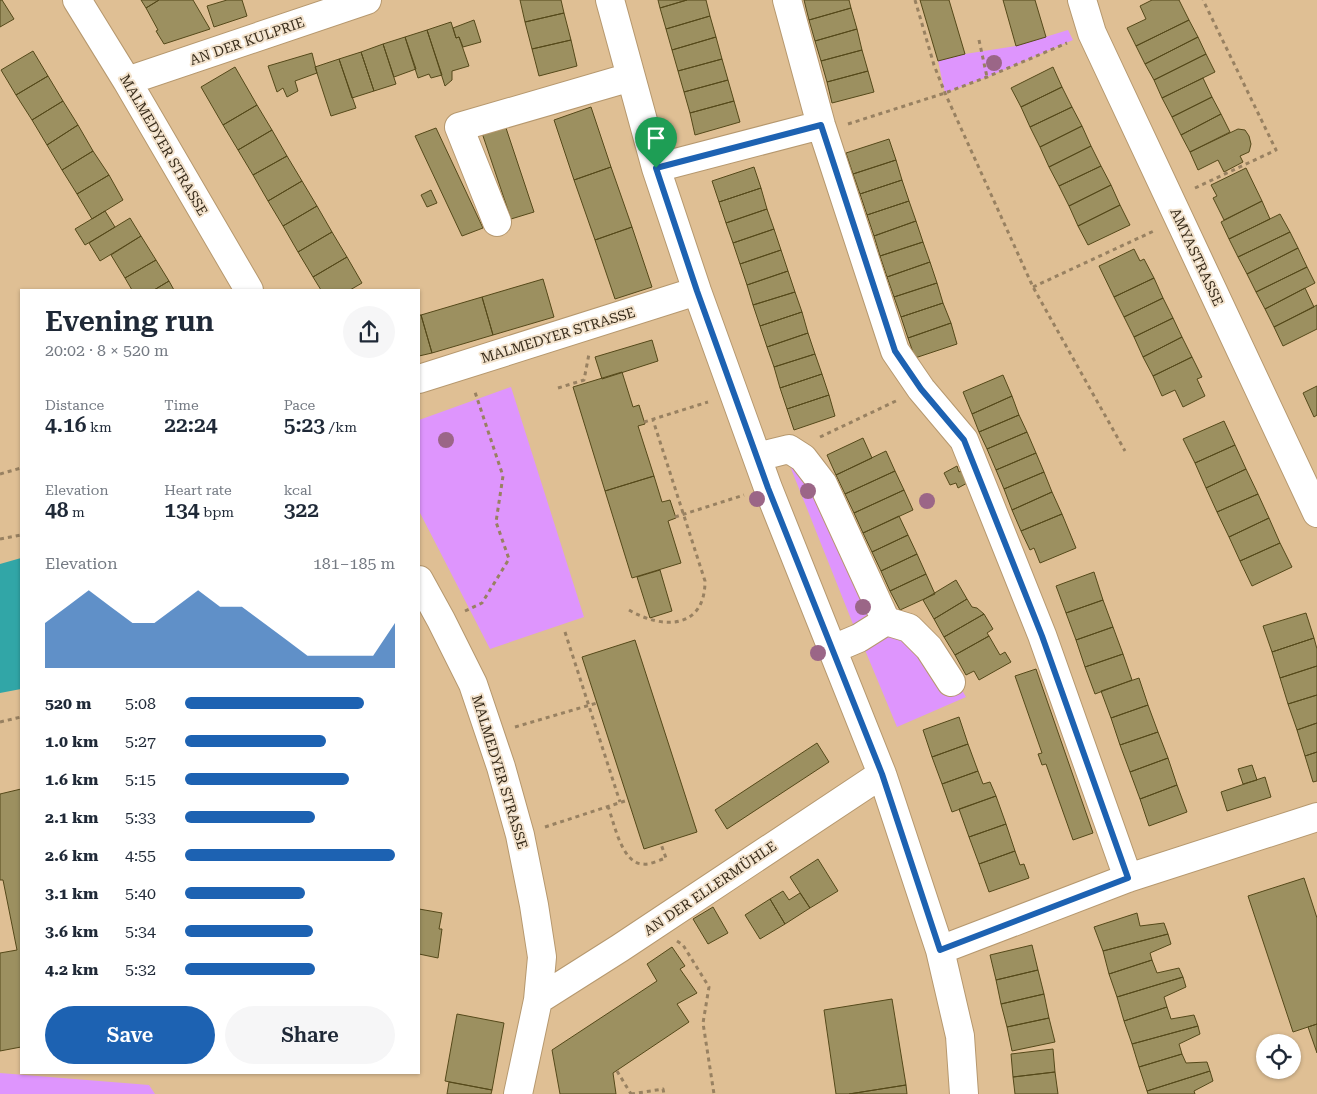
<!DOCTYPE html>
<meta charset="utf-8">
<style>
:root{--surface:#fff;--page:#f6f6f7;--text:#1f2937;--muted:#747a83;--accent:#1d62b2}
body{margin:0;font-family:"Roboto Serif",serif;background:var(--page);color:var(--text);height:100vh;display:flex;flex-direction:column;font-size:19px;white-space:nowrap}
*{box-sizing:border-box;margin:0}
p{font-size:16px;color:var(--muted)}
.icon{flex:none;width:28px;height:28px;fill:none;stroke:currentColor;stroke-width:2;stroke-linecap:round;stroke-linejoin:round}
.map{position:relative;flex:1;overflow:hidden}
.drawer{position:absolute;left:20px;top:289px;width:400px;height:785px;display:flex;flex-direction:column;background:var(--surface);border-radius:0px;box-shadow:0 1px 4px #0004}
.drawer>*{flex:none}
.fabs{position:absolute;left:1256px;top:1034px;display:grid;gap:10px}
.fabs a{display:grid;place-items:center;width:45px;height:45px;border-radius:50%;background:var(--surface);box-shadow:0 1px 4px #0004;font-size:25px}
.pin{position:absolute;display:grid;place-items:center;width:42px;height:42px;color:#fff;margin:-51px -21px;border-radius:50% 50% 50% 0;rotate:-45deg;box-shadow:0 0 5px #0007}
.pin .icon{rotate:45deg}
.round{display:grid;place-items:center;flex:none;width:52px;height:52px;border-radius:26px;background:var(--page)}
.head{display:flex;align-items:center;justify-content:space-between;height:85px;padding:0 25px}
h1{font-size:28px;font-weight:600;line-height:38px}
.metrics{display:grid;grid-template-columns:repeat(3,1fr);gap:8px;height:85px;padding:5px 25px}
.metrics div{display:grid;align-content:center}
.metrics b{font-size:21px;font-weight:600}
.metrics small{font-size:14px;font-weight:400}
.metrics p{font-size:14px}
.chart{height:140px;padding:10px 25px}
.chart p{display:flex;justify-content:space-between}
.chart svg{width:100%;height:90px;margin-top:5px;fill:var(--accent);opacity:.7}
.primary-button{display:flex;gap:10px;margin-top:auto;padding:10px 25px}
.primary-button a{flex:1;height:58px;border-radius:30px;background:var(--accent);color:#fff;font-size:20px;font-weight:600;line-height:58px;text-align:center}
.primary-button a+a{background:var(--page);color:var(--text)}
ul{padding:0 25px;list-style:none;font-size:16px}
li{display:grid;grid-template-columns:80px 60px 1fr;align-items:center;height:38px}
li i{height:12px;border-radius:6px;background:var(--accent)}
.map>svg:first-child{display:block}
</style>
<div class="map">
<svg width="1317" height="1094" viewBox="0 0 1317 1094">
<rect width="100%" height="100%" fill="#dfbf94"/>
<path fill="#de95fd" d="M1068,30L1073,40L987,77L945,93L938,61L965,54L1016,46Z
M511,387L584,617L490,649L419,511V420Z
M788,461L801,466L874,609L865,626L853,624Z
M897,631L956,680L966,697L897,727L865,650L870,640Z
M0,1073L149,1085L155,1094H0Z"/>
<path fill="#31a6a7" d="M21,558V689L0,693V564Z"/>
<path fill="#9c9060" stroke="#55491a" d="M0,0H2L14,19L0,27Z
M141,0H159L146,8Z
M159,0H193L210,29L164,44L156,31L158,30L146,8Z
M227,0H242L247,16L214,27L207,6Z
M520,0H561L564,13L525,22Z
M658,0H687L660,8Z
M687,0H706L710,16L666,29L660,8Z
M804,0H849L851,8L809,20Z
M920,0H949L965,54L938,61Z
M1003,0H1035L1046,37L1016,46Z
M1152,0H1179L1189,20L1136,46L1127,28L1146,19L1140,6Z
M851,8L857,29L815,41L809,20Z
M564,13L571,40L532,49L525,22Z
M710,16L716,37L672,50L666,29Z
M474,20L481,42L463,47L459,37L456,38L453,28Z
M1189,20L1198,37L1145,64L1136,46Z
M451,22L456,38L459,37L469,66L452,71V80L445,86L427,30Z
M857,29L862,50L821,61L815,41Z
M427,30L442,75L431,78L429,74L418,78L405,37Z
M405,37L416,69L394,77L383,44Z
M716,37L722,59L678,71L672,50Z
M1198,37L1206,54L1154,80L1145,64Z
M571,40L577,66L539,76L532,49Z
M383,44L396,84L374,91L361,52Z
M862,50L868,71L827,82L821,61Z
M33,51L48,76L16,95L1,70Z
M361,52L374,91L352,98L339,59Z
M312,53L317,73L295,81L298,91L287,97L283,88L277,92L268,66Z
M1206,54L1215,72L1162,98L1154,80Z
M339,59L356,108L331,116L315,67Z
M722,59L728,80L684,92L678,71Z
M235,67L257,105L223,125L201,87Z
M1053,67L1062,87L1021,107L1011,88Z
M868,71L874,92L832,103L827,82Z
M48,76L63,101L32,120L16,95Z
M1203,78L1212,97L1172,117L1162,98Z
M728,80L734,101L690,113L684,92Z
M1062,87L1072,107L1030,127L1021,107Z
M1212,97L1221,114L1181,135L1172,117Z
M63,101L78,125L47,145L32,120Z
M734,101L740,122L695,135L690,113Z
M257,105L272,130L238,150L223,125Z
M591,107L611,167L574,180L554,120Z
M1072,107L1082,126L1040,147L1030,127Z
M1221,114L1230,132L1190,152L1181,135Z
M504,122L534,212L511,219L481,130Z
M78,125L93,151L62,170L47,145Z
M1082,126L1091,146L1049,167L1040,147Z
M436,128L483,228L462,236L415,136Z
M1238,129L1245,130L1249,136L1251,144L1249,152L1240,156L1243,162L1224,172L1218,160L1198,170L1190,152Z
M272,130L287,156L253,175L238,150Z
M889,139L896,160L853,174L846,153Z
M1091,146L1101,166L1059,186L1049,167Z
M93,151L109,175L77,194L62,170Z
M287,156L302,181L268,201L253,175Z
M896,160L902,180L860,194L853,174Z
M1101,166L1111,185L1069,206L1059,186Z
M611,167L632,227L595,240L574,180Z
M754,167L761,188L719,202L712,181Z
M1246,168L1262,201L1224,220L1213,198L1217,196L1211,185Z
M109,175L123,200L92,219L77,194Z
M902,180L909,201L867,215L860,194Z
M302,181L317,206L283,226L268,201Z
M1111,185L1120,205L1078,226L1069,206Z
M761,188L767,209L726,223L719,202Z
M431,190L437,203L427,207L421,195Z
M909,201L916,221L874,236L867,215Z
M1262,201L1270,219L1229,239L1221,222Z
M1120,205L1130,225L1088,245L1078,226Z
M317,206L332,232L298,252L283,226Z
M767,209L774,229L733,243L726,223Z
M105,211L115,227L85,245L75,229Z
M1280,214L1290,232L1238,257L1229,239Z
M130,218L141,236L100,261L89,243Z
M916,221L923,242L880,256L874,236Z
M632,227L652,287L615,299L595,240Z
M774,229L781,250L740,264L733,243Z
M332,232L347,257L313,277L298,252Z
M1290,232L1298,248L1247,274L1238,257Z
M141,236L156,260L125,278L111,255Z
M923,242L930,262L887,277L880,256Z
M1298,248L1307,267L1256,292L1247,274Z
M1134,249L1140,261L1144,259L1154,278L1114,297L1099,266Z
M781,250L788,271L747,285L740,264Z
M347,257L362,283L350,290H321L313,277Z
M156,260L169,281L154,290H132L125,278Z
M930,262L937,283L894,297L887,277Z
M1307,267L1315,283L1265,309L1256,292Z
M788,271L795,292L753,305L747,285Z
M1154,278L1163,298L1124,317L1114,297Z
M543,279L554,317L493,335L482,297Z
M169,281L174,290H154Z
M937,283L943,303L901,317L894,297Z
M1305,288L1314,307L1274,327L1265,309Z
M795,292L802,312L760,326L753,305Z
M482,297L493,335L432,353L421,315Z
M1163,298L1173,318L1134,337L1124,317Z
M943,303L951,323L908,338L901,317Z
M1317,305V329L1283,346L1274,327Z
M802,312L808,333L767,347L760,326Z
M419,315H421L432,353L419,356Z
M1173,318L1182,337L1143,357L1134,337Z
M951,323L957,344L915,358L908,338Z
M808,333L815,354L774,367L767,347Z
M1182,337L1192,357L1153,376L1143,357Z
M652,340L658,361L602,379L595,357Z
M815,354L822,374L780,388L774,367Z
M1192,357L1202,377L1197,379L1205,396L1183,407L1175,390L1162,396L1153,376Z
M622,372L633,407L639,405L645,424L638,426L654,476L605,491L573,387Z
M822,374L829,395L787,409L780,388Z
M1003,375L1012,396L972,414L963,392Z
M1317,386V415L1314,417L1303,393Z
M829,395L835,416L794,430L787,409Z
M1012,396L1019,415L979,432L972,414Z
M1019,415L1027,432L987,449L979,432Z
M1224,421L1235,445L1195,463L1183,439Z
M1027,432L1036,453L996,470L987,449Z
M863,438L872,458L836,475L827,455Z
M1235,445L1246,469L1206,488L1195,463Z
M886,451L895,471L845,494L836,475Z
M1036,453L1044,472L1004,489L996,470Z
M957,466L959,472L963,470L969,482L958,488L956,483L950,485L944,473Z
M1246,469L1258,494L1217,512L1206,488Z
M895,471L904,490L854,513L845,494Z
M1044,472L1052,492L1012,510L1004,489Z
M654,476L662,502L670,500L676,518L668,521L681,563L632,578L605,491Z
M904,490L913,510L863,533L854,513Z
M1052,492L1062,514L1021,531L1012,510Z
M1258,494L1269,518L1229,537L1217,512Z
M1062,514L1076,548L1040,563L1034,548L1030,550L1021,531Z
M899,516L908,535L872,552L863,533Z
M1269,518L1280,543L1240,561L1229,537Z
M908,535L917,554L881,571L872,552Z
M1280,543L1292,567L1252,586L1240,561Z
M917,554L926,574L890,591L881,571Z
M660,570L672,611L650,618L637,577Z
M1094,572L1103,600L1066,613L1056,586Z
M926,574L935,594L900,610L890,591Z
M956,580L967,599L934,619L923,600Z
M967,599L972,607L977,608L984,614L944,637L934,619Z
M1103,600L1113,627L1076,640L1066,613Z
M1306,613L1314,638L1272,652L1263,626Z
M984,614L993,629L987,633L989,636L955,655L944,637Z
M1113,627L1123,654L1085,667L1076,640Z
M989,636L1000,655L1005,652L1011,662L979,680L974,671L966,675L955,655Z
M1314,638L1317,649V666L1280,678L1272,652Z
M635,640L697,832L644,849L582,657Z
M1123,654L1132,680L1095,694L1085,667Z
M1317,666V695L1288,704L1280,678Z
M1036,669L1093,833L1073,840L1046,764L1042,765L1038,754L1042,753L1015,676Z
M1139,678L1148,705L1111,718L1101,691Z
M1317,695V723L1297,730L1288,704Z
M1148,705L1158,732L1120,745L1111,718Z
M959,717L968,744L932,757L923,730Z
M1317,723V752L1305,756L1297,730Z
M1158,732L1168,758L1130,772L1120,745Z
M817,743L829,762L727,829L715,810Z
M968,744L978,771L942,784L932,757Z
M1317,752V781L1313,782L1305,756Z
M1168,758L1177,785L1140,799L1130,772Z
M1252,765L1257,780L1243,784L1238,769Z
M978,771L983,784L990,782L996,796L952,812L942,784Z
M1265,777L1271,797L1227,811L1221,792Z
M1177,785L1187,812L1149,826L1140,799Z
M21,789V1047L0,1051V953L17,950L3,880H0V794Z
M996,796L1006,824L969,837L959,809Z
M1006,824L1015,851L979,864L969,837Z
M1015,851L1020,865L1024,864L1029,878L989,892L979,864Z
M818,859L838,891L810,908L790,877Z
M1304,878L1317,918V1024L1293,1032L1248,896Z
M783,891L789,900L800,893L810,908L785,924L770,899Z
M770,899L785,924L760,939L745,915Z
M713,907L728,933L708,944L693,919Z
M419,909L442,913L439,929H442L438,958L419,954Z
M1137,913L1140,926L1164,923L1168,934L1103,951L1094,927Z
M1168,934L1171,944L1150,953L1152,960L1109,974L1103,951Z
M1032,945L1038,970L996,980L990,955Z
M672,947L685,966L680,969L697,993L677,1004L689,1022L613,1073L616,1094H560L552,1050L657,981L647,964Z
M1152,960L1157,973L1179,968L1183,977L1117,997L1109,974Z
M1038,970L1044,994L1001,1004L996,980Z
M1183,977L1186,987L1164,997L1167,1007L1124,1021L1117,997Z
M1044,994L1049,1018L1007,1027L1001,1004Z
M892,999L906,1085L849,1094H836L824,1010Z
M1167,1007L1171,1019L1194,1015L1198,1026L1132,1044L1124,1021Z
M457,1014L504,1023L492,1090L445,1081Z
M1049,1018L1055,1042L1012,1051L1007,1027Z
M1317,1024V1053L1308,1027Z
M1198,1026L1200,1034L1179,1044L1182,1054L1139,1067L1132,1044Z
M1053,1049L1055,1072L1013,1077L1011,1054Z
M1182,1054L1186,1063L1207,1062L1210,1071L1147,1091L1139,1067Z
M1210,1071L1213,1081L1194,1091L1195,1094H1148L1147,1091Z
M1055,1072L1058,1094H1015L1013,1077Z
M449,1082L492,1090L491,1094H447Z
M906,1085L907,1094H849Z"/>
<g fill="none" stroke-linecap="round" stroke-linejoin="round">
<g stroke="#b6986e" stroke-width="30">
<path id="minor" d="M77,0L127,81L249,290
M610,0L656,168L697,291L768,488L882,774L940,950L960,1036L964,1094
M787,0L821,125L895,351L921,389L964,440L1042,635L1128,878
M1082,0L1092,33L1317,513
M127,81L367,0
M656,168L821,125
M497,222L459,127L631,77
M419,379L697,291
M757,457L789,449L803,458L823,484L886,621L909,628L929,648L951,682
M419,580L441,620L473,684L501,767L520,835L534,905L542,957L538,1000L518,1094
M833,649L859,638L886,621
M940,950L1128,878L1317,817
M538,1000L620,948L882,774"/>
</g>
<path stroke="#988161" stroke-width="3" stroke-dasharray="4 4" stroke-linecap="butt" d="M915,0L934,65L945,93L1033,287L1125,451
M979,40L987,77
M848,124L945,93L987,77L1067,43
M1195,188L1276,150L1203,0
M1033,287L1156,230
M558,388L584,380L589,354
M644,422L708,402
M820,437L898,400
M0,474L21,468
M675,517L744,495
M0,539L21,535
M629,610C663,630 705,629 705,581L653,420
M465,611L482,603L509,559L496,522L503,476L474,389
M565,632L620,802
M0,722L21,717
M515,727L597,703
M608,806C614,823 622,864 643,864C650,865 659,860 666,858L661,844
M545,827L628,800
M677,941L683,945L709,987L703,1023L714,1094
M617,1071L631,1094
M631,1094L663,1089L664,1094"/>
<use href="#minor" stroke="#fff" stroke-width="28"/>
</g>
<g fill="#9b6687">
<circle cx="994" cy="63" r="8"/>
<circle cx="446" cy="440" r="8"/>
<circle cx="808" cy="491" r="8"/>
<circle cx="757" cy="499" r="8"/>
<circle cx="927" cy="501" r="8"/>
<circle cx="863" cy="607" r="8"/>
<circle cx="818" cy="653" r="8"/>
</g>
<g fill="none" stroke-linecap="round" stroke-linejoin="round">
<g stroke="#fff" stroke-width="10">
<path id="route" d="M821,125L895,351L921,389L964,440L1042,636L1128,878L940,950L882,774L768,488L697,291L656,168Z"/>
</g>
<use href="#route" stroke="#1d62b2" stroke-width="6"/>
</g>
<g text-anchor="middle" dominant-baseline="central" stroke-width="4" stroke-linejoin="round" paint-order="stroke">
<g font-size="14" fill="#382c1b" stroke="#f3e3cd">
<text transform="translate(247 41) rotate(-19)">AN DER KULPRIE</text>
<text transform="translate(164 145) rotate(60)">MALMEDYER STRASSE</text>
<text transform="translate(1197 257) rotate(65)">AMYASTRASSE</text>
<text transform="translate(558 335) rotate(-17)">MALMEDYER STRASSE</text>
<text transform="translate(500 772) rotate(73)">MALMEDYER STRASSE</text>
<text transform="translate(710 888) rotate(-34)">AN DER ELLERMÜHLE</text>
</g>
</g>
</svg>
<div class="fabs">
<a><svg class="icon" aria-label="locate" viewBox="0 0 24 24"><circle cx="12" cy="12" r="6"/><path d="M12 2v4M12 18v4M2 12h4M18 12h4"/></svg></a>
</div>
<div class="pin" style="left:656px;top:168px;background:#1e9e55"><svg class="icon" aria-label="arrive" viewBox="0 0 24 24"><path d="M6 21V4h12l-3 4 3 4H6"/></svg></div>
<section class="drawer">
<div class="head"><div><h1>Evening run</h1><p>20:02 · 8 × 520 m</p></div><a class="round"><svg class="icon" aria-label="share" viewBox="0 0 24 24"><path d="M12 15V3M7 8l5-5 5 5M5 13v7h14v-7"/></svg></a></div>
<div class="metrics">
<div><p>Distance</p><b>4.16<small> km</small></b></div>
<div><p>Time</p><b>22:24</b></div>
<div><p>Pace</p><b>5:23<small> /km</small></b></div>
</div>
<div class="metrics">
<div><p>Elevation</p><b>48<small> m</small></b></div>
<div><p>Heart rate</p><b>134<small> bpm</small></b></div>
<div><p>kcal</p><b>322</b></div>
</div>
<div class="chart"><p><span>Elevation</span>181–185 m</p>
<svg viewBox="0 0 160 44" preserveAspectRatio="none"><path d="M0 44V22L10 14L20 6L30 14L40 22L50 22L60 14L70 6L80 14L90 14L100 22L110 30L120 38L130 38L140 38L150 38L160 22V44z"/></svg>
</div>
<ul>
<li><b>520 m</b>5:08<i style="width:85%"></i></li>
<li><b>1.0 km</b>5:27<i style="width:67%"></i></li>
<li><b>1.6 km</b>5:15<i style="width:78%"></i></li>
<li><b>2.1 km</b>5:33<i style="width:62%"></i></li>
<li><b>2.6 km</b>4:55<i style="width:100%"></i></li>
<li><b>3.1 km</b>5:40<i style="width:57%"></i></li>
<li><b>3.6 km</b>5:34<i style="width:61%"></i></li>
<li><b>4.2 km</b>5:32<i style="width:62%"></i></li>
</ul>
<div class="primary-button"><a>Save</a><a>Share</a></div>
</section>
</div>
